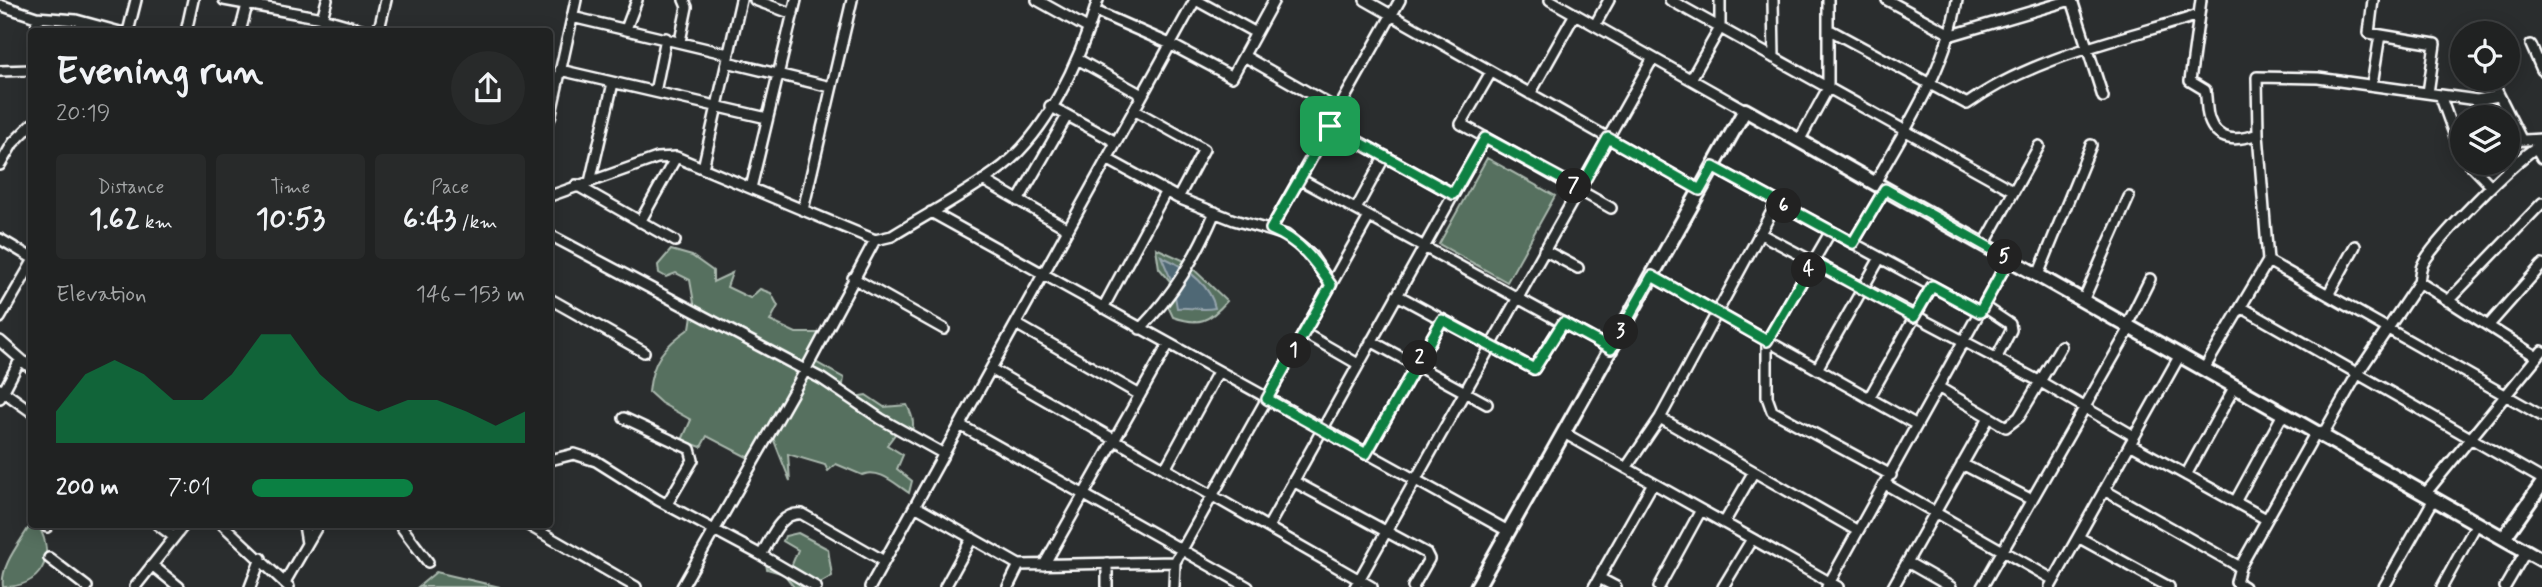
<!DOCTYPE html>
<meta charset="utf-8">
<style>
:root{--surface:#202222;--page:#282a2a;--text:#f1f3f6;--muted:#a2a4a5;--line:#3d3f40;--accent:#0b8043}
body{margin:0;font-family:Mynerve,sans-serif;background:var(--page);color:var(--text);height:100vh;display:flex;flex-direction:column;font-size:26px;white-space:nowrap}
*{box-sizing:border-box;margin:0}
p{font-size:23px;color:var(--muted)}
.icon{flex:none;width:38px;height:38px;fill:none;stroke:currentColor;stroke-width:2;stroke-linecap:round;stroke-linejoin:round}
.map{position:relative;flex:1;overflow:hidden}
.panel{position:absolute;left:28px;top:28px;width:525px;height:500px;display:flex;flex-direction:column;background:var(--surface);border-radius:7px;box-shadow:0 4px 18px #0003,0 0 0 2px var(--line)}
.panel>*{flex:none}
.fabs{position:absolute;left:2450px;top:21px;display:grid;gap:14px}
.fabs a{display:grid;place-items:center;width:70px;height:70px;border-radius:50%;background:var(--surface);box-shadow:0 4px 18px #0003,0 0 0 2px var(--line);font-size:35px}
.pin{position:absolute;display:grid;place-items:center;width:60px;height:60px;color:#fff;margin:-30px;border-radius:14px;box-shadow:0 4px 10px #0006}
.km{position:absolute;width:35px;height:35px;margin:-18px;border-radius:50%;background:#222;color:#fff;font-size:19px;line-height:35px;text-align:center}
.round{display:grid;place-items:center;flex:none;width:74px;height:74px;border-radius:37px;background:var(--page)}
.summary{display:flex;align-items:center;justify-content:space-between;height:119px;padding:0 28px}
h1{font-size:38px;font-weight:700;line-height:52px}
.metrics{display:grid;grid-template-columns:repeat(3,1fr);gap:10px;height:119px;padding:7px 28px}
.metrics div{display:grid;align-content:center;border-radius:7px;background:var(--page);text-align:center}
.metrics b{font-size:30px;font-weight:700}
.metrics small{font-size:19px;font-weight:400}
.metrics p{font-size:19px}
.chart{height:196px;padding:14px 28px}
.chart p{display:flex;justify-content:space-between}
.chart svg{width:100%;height:126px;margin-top:7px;fill:var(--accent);opacity:.7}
ul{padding:0 28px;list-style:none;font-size:23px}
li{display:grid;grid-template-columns:112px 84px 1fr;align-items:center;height:52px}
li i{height:18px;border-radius:9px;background:var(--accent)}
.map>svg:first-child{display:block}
</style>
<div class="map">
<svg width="2542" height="587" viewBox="0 0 2542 587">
<rect width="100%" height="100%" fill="#2a2d2e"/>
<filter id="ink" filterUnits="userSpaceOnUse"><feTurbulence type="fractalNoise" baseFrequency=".0143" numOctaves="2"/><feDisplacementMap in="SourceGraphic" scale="14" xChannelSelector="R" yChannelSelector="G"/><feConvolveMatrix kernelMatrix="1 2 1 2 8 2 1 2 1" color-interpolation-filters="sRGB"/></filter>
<g filter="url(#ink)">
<path fill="#56705e" stroke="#aab8ae" stroke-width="2" d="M1487,158L1555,196L1507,282L1439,244Z
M1156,248L1185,261L1227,301C1209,322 1199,326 1173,317L1165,300L1170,281L1159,268Z
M671,250L692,256L713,271V282L732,273L727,287L750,298L760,289L771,293L778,306L770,321L796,333H820L822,340L812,360L844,378L842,390L854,397L866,395L884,407L907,405C913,417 916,426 909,438L896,433L887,445L903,455L897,469L912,481L909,493C894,483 879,468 862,475L836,464L828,471L825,465L788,454L790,481L773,438L742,482L749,458L707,436L701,447L682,440L691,420L661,403L649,392C652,360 664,346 690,328L694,303L690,280L676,273L666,277L659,273L658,265Z
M38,525C57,558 41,587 3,587C0,566 19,544 29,527Z
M798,533L828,549L832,576L813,587H794L784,574L767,569L765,560L783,567H791L798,550L783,541L785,536Z
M436,572L500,587H418Z"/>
<path fill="#4f6874" stroke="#95a4ac" stroke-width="2" d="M1161,256C1183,266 1210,283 1215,308C1201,311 1192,307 1177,308L1173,284Z"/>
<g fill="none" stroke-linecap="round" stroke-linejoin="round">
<g stroke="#fff" stroke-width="14">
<path id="street" d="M224,0L322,18L371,32
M755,0L793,14
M1037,0L1089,29
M1196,0L1256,33
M1365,0L1700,190
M1550,0L1745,110
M1670,0L2014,191
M1773,0L1774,58
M1887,0L1952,35L2071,0
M2072,0L2103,97
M2201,0L2190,81L2205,90C2207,99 2206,111 2209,119C2217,143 2238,141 2258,134L2268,261L2204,369
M2373,0L2369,33L2435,44L2428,93
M0,5L36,17L76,20L120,32
M1095,11L1170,44L1232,77L1274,0
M36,17L38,32
M572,17L728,54
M322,18L327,0
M1595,25L1609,0
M626,29L637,0
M1828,29L1967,104C2033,57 2122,39 2199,15
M128,32L136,0
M186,32L193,0
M240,32L247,5
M374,32L380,25L386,0
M680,41L687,7L684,0
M2531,45L2542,70
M1244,56L1339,110
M1079,60L1142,95
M727,62L831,87
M560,70L767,118
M0,71L32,70
M1491,72L1461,124L1611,208
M1691,79L1720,28V0
M2491,79L2521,139
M2372,85L2380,35
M655,92L666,38
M1530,94L1575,14
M2440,95L2462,156
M1050,106L1116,142
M1134,110L1204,149L1178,198
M550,118L576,0
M1330,126L1453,194
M2258,134L2257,77L2318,78L2477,100L2498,96
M1799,141L1828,88V0
M2508,141L2542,139
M2536,147L2542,158
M1107,159L1178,198L1234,220L1286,235L1311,255L1331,285
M2469,163L2491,186
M0,165L13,143L32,124
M1713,167L1980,312
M703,168L741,0
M1300,179L1611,349
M983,180L1068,229
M590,182L613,83
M1875,183C1907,125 1947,67 1957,0
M576,185L675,241
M751,188L796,0
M550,196L657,158L676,157L875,240L892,236C926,215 962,196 994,173C1047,136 1080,60 1098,0
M1018,201L1067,116
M1356,209L1385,156
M803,210L852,0
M931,212L1508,531
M640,222L676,157
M1271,229L1400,0
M1831,231L1767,341V397L1772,411L1891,475
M1759,233L2039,381L2134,436
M550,235L822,379L881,419L944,454
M0,239L32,258
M1853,243L1885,189
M1984,245L2039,146
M1544,250L1578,268
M2268,261L2542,416
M2038,275L2091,145
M1652,276L1917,425
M853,278L944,329
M2419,282C2420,277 2420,270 2422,266C2430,245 2521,153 2542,144
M1397,295L1534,369L1563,323
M2328,295L2355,246
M550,299L644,352
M2083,301L2129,197
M2448,301L2542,203
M1983,306L2010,324L2011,330L1996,359
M2241,307L2542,479
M1103,308L1166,191
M0,318L32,263
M1016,324L1140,395
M2127,325L2150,279
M2488,326L2542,265
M1140,329C1174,294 1196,257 1215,212
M1304,333L1358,364
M0,341L32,369
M1371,341L1487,404
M991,369L1372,587
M1817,369L1880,258
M1938,387L2006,427L2019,417L2061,346
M0,389L32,412
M0,398L20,360
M1869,398L1932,286
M624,418L690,449L693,460L667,504
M1660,418L1858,531
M960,425L1248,587
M1564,433L1838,587
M2322,436L2358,373L2419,282L2537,357
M2130,444L2266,519
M1366,454L1442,320
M550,460L574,454L596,461L658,500L761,555C771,539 780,511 802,514L884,561
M1962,464L2032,500
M1626,468L1660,418L1777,202
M1165,469L1218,372
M2186,475L2235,386
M1293,481L1426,553L1429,559L1413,587
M1885,484L2054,580
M2104,490L2240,567
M2425,494L2542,351
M2235,502L2283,414
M915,506L1019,565L1175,562
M1724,523L1753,473
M158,525L174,537
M223,525L289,587
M304,525L307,543
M400,525L428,562
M528,525L636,587
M47,527L48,525
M1268,527L1485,138
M2078,537L2169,587
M761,555L816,587
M49,558L87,587
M1907,562L1951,587
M1107,563V587
M152,565L179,587
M1044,565L1168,345
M1599,578L1616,587
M285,582L318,525
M135,587L184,525
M250,587L261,558
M682,587L805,371L875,240
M870,587L1195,0
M945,587L972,538
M1008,587L1019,565
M1174,587L1175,562L1369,217
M1355,587L1653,58
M1594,587L1653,483
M1659,587L1701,510
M1723,587L1752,539
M1827,587L2009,259
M1893,587L1988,419
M1982,587L2130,328
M2050,587L2180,355
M2244,587L2236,582L2240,567L2316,432
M2384,587L2434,499
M2442,587L2477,523
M2505,587L2526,551"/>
</g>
<g stroke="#fff" stroke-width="18">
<path id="secondary" d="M2504,538L2542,484
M1477,587L1745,110L2542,560"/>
</g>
<use href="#street" stroke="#2a2d2e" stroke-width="9"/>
<use href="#secondary" stroke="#2a2d2e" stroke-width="12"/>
</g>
</g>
<g fill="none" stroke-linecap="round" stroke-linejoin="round" filter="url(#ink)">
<g stroke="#fff" stroke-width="14">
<path id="route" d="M1330,126L1453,194L1485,138L1580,189L1608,138L1700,190L1713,167L1853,243L1885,189L2009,259L1980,312L1932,286L1914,317L1813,262L1767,341L1652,276L1611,349L1563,323L1534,369L1442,320L1366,454L1267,399L1331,285C1314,260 1300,241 1271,229Z"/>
</g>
<use href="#route" stroke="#0b8043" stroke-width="9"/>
</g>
</svg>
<div class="fabs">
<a><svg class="icon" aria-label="locate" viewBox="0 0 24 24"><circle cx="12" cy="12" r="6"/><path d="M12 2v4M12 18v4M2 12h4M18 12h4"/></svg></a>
<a><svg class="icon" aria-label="layers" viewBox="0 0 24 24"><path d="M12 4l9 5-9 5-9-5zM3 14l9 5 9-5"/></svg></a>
</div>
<div class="pin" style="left:1330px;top:126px;background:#1e9e55"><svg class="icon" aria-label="arrive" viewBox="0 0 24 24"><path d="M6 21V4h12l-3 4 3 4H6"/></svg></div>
<b class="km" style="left:1294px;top:351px">1</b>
<b class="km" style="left:1420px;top:358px">2</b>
<b class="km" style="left:1621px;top:332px">3</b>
<b class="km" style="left:1809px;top:270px">4</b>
<b class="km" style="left:2005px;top:257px">5</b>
<b class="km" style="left:1784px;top:206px">6</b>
<b class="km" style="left:1574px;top:186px">7</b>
<section class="panel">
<div class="summary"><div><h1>Evening run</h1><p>20:19</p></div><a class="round"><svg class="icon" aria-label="share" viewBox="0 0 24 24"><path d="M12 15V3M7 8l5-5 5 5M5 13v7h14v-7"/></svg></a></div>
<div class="metrics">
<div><p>Distance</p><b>1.62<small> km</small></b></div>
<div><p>Time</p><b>10:53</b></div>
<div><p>Pace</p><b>6:43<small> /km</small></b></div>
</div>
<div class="chart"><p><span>Elevation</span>146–153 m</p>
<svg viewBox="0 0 160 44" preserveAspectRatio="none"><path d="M0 44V33L10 20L20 15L30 20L40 29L50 29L60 20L70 6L80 6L90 20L100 29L110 33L120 29L130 29L140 33L150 38L160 33V44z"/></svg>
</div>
<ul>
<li><b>200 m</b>7:01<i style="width:59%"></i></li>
</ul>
</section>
</div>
